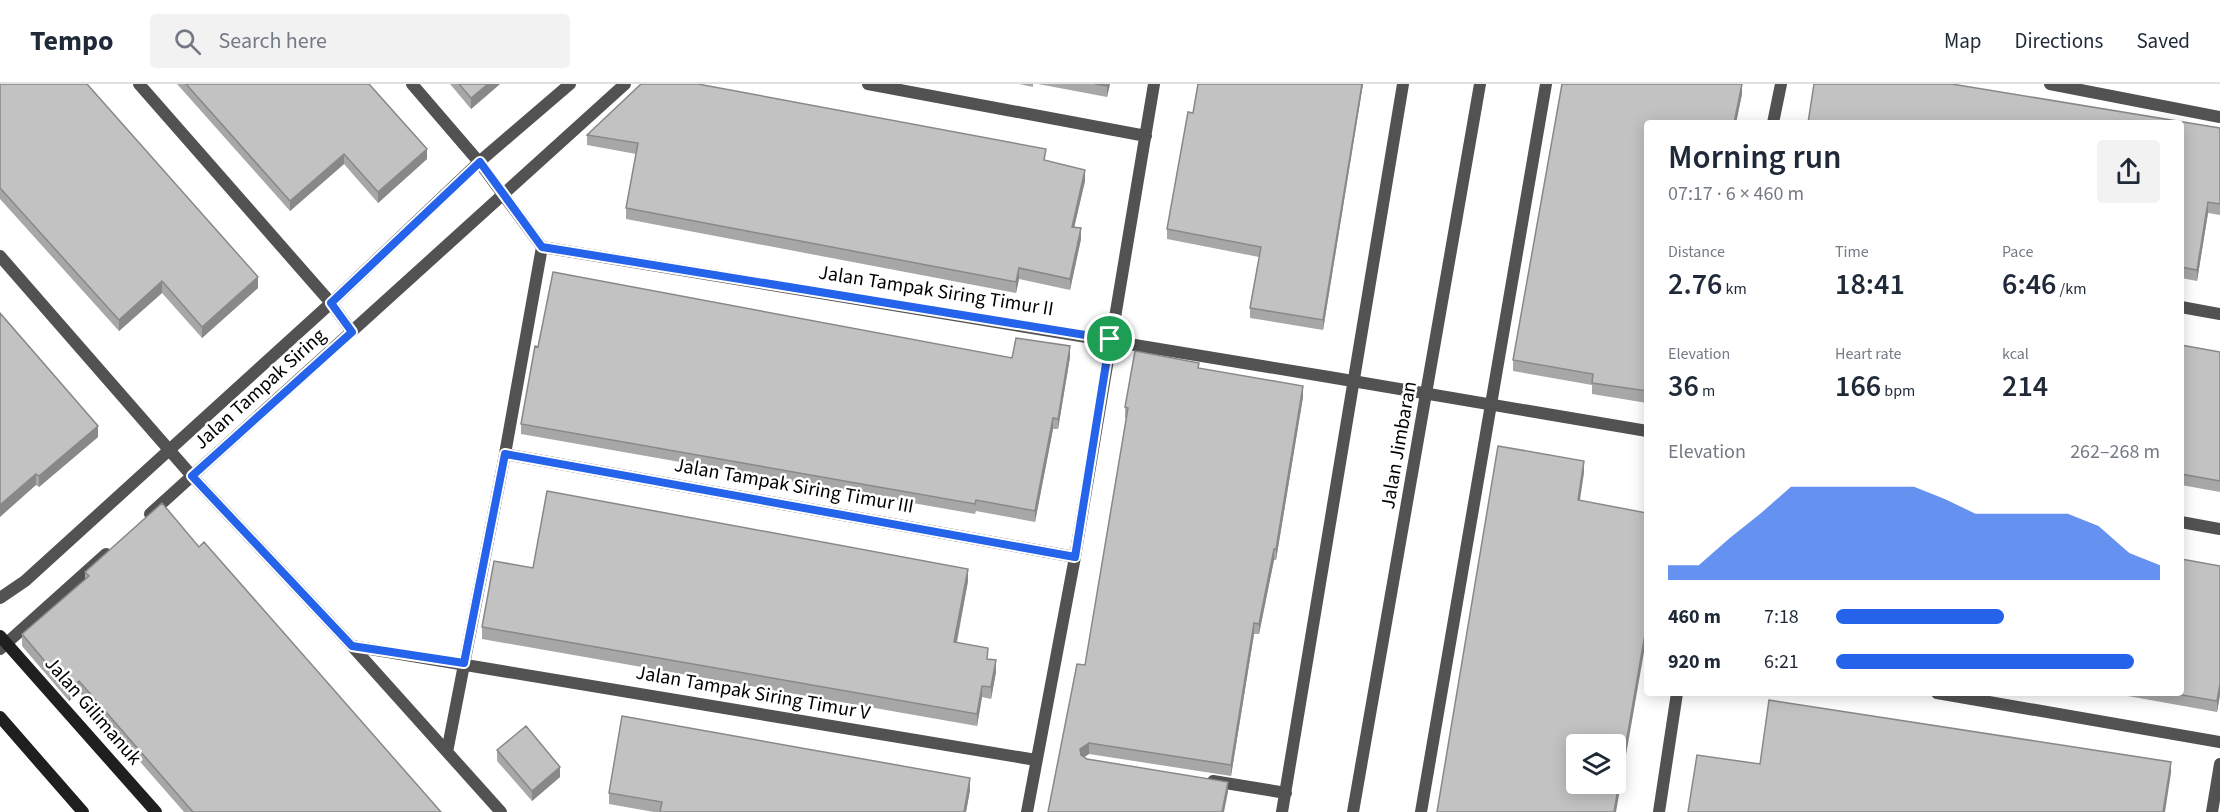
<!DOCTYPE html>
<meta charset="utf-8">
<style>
:root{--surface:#fff;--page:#f2f2f3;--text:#1f2937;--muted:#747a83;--line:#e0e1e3;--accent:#2563eb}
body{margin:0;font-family:"Source Sans 3",sans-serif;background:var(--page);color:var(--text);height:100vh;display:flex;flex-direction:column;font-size:22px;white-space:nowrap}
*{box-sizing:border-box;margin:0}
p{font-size:20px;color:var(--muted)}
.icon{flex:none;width:33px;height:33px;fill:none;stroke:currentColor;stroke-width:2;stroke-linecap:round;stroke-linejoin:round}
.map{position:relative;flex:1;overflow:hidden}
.panel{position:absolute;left:1644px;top:36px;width:540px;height:576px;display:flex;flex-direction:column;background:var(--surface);border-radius:6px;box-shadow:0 3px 15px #0003}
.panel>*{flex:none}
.fabs{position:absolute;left:1566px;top:650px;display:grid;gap:12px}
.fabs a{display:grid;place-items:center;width:60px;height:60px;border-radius:6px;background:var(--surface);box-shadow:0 3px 15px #0003;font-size:30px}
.pin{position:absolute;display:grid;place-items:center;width:51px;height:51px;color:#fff;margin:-26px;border:3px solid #fff;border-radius:50%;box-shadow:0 2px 6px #0007}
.round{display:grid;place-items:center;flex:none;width:63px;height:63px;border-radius:6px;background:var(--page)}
.headline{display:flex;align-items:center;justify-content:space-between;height:102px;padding:0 24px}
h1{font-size:33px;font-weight:600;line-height:45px}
.stats{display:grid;grid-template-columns:repeat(3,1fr);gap:9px;height:102px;padding:6px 24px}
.stats div{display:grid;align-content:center}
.stats b{font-size:30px;font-weight:600}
.stats small{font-size:16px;font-weight:400}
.stats p{font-size:16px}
.chart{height:168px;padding:12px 24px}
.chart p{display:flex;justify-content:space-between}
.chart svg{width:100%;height:108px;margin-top:6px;fill:var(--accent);opacity:.7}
ul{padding:0 24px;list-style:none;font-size:20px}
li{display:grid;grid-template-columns:96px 72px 1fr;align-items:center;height:45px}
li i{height:15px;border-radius:8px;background:var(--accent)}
header{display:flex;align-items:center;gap:36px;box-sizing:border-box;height:84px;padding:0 30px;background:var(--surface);border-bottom:2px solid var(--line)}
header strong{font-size:28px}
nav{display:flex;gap:33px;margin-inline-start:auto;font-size:21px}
.search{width:420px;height:54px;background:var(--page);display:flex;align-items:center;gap:15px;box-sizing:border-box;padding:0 21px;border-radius:6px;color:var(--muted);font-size:22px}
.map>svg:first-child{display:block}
</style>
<header>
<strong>Tempo</strong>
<div class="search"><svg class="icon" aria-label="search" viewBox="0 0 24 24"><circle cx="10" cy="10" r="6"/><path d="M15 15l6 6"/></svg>Search here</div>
<nav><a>Map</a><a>Directions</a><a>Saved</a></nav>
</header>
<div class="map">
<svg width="2220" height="728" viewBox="0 0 2220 728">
<rect width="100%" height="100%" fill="#fff"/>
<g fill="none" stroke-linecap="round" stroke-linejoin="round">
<path stroke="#525252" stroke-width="12" d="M1213,697L1286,709
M1282,728L1403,0
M1421,728L1546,0"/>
<path stroke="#525252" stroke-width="12" d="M139,0L331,219L352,248
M412,0L479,78L542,163C911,223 1279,284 1647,347
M868,0L1146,52
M2050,0L2220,33
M1773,39L1781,0
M0,172L192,392L352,562L501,728
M2181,223L2220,230
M505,370L1075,473
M150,430L625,0
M2181,438L2220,445
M0,514L25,497L331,219L479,78L570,0
M352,562L1036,676
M0,565L106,470
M1937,609L2220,658
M447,668L505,370L542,163
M1027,728L1075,473L1154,0
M1353,728L1480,0
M1659,728L1677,609
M2212,728L2220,680"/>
<path stroke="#1f1f1f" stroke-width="12" d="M0,552L156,728
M0,633L83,728"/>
</g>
<path fill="#a7a7a7" d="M0,0L258,204L202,254L162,209L119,247L0,115Z
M177,0H369L427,75L378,119L344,80L290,127Z
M450,0H500L471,25Z
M1019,0H1033V3Z
M1038,0H1110L1107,13Z
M1363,0L1323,246L1250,234V224L1259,173L1167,155V145L1193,29Z
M1562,0H1742V10L1736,39H1647V319L1592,310V301L1513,287V276Z
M2181,39L2220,44V131L2208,129L2197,197L2181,194Z
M587,51L1046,77L1085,97L1074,143L1081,155L1070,206L1019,195L1016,209L626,135V124L636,70L587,61Z
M0,229L98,353L39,403L36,401Z
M2181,261L2220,268V408L2181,401Z
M1070,273L1058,345H1053L1035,438L976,427L975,430L521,350V340L1012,274Z
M1199,284L1303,313L1276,476H1274L1259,550H1254L1231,692L1089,670L1084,673L1087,675L1228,708L1048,728L1085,581L1126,334H1125V323Z
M199,463L441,728H184L79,608L69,617L22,562V550L85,496V488Z
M2220,482V611L2217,628L2111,609H2181Z
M533,484L968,497L957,559L988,575L996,588L991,615L982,613L977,642L482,555V543Z
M497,666L560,693L532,717L497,677Z
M970,706L966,728H654L609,720V709Z"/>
<path fill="#888" d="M488,0H500L471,25V14Z
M1107,0H1110L1107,13Z
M1362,0H1363L1323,246V236Z
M1742,0V10L1736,39H1734Z
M427,65V75L378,119V108Z
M344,70V80L290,127V117Z
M1085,86V97L1072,153V143Z
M2208,118V129L2197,197V186Z
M1081,144V155L1070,206V195Z
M1019,184V195L1016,209V198Z
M258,193V204L202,254V243Z
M162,197V209L119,247V236Z
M1070,262V273L1058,345V335Z
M1303,302V313L1276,476V465Z
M1053,334V345L1035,438V427Z
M98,342V353L39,403V392Z
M1584,377V389L1578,429V416Z
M36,390V401L0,433V421Z
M1274,465V476L1259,550V540Z
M968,485V497L954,570V558Z
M1254,539V550L1231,692V681Z
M1647,539V551L1616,728H1614Z
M996,576V588L991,615V603Z
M79,597V608L69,617V606Z
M2220,600V611L2217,628V617Z
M982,602V613L977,642V630Z
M1089,659V670L1080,676V665Z
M2171,678V689L2165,728H2163Z
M560,683V693L532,717V707Z
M970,694V706L966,728H964Z
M1228,698V708L1224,728H1222Z"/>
<path fill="#c2c2c2" stroke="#888" stroke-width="1.5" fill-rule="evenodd" d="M0,0H87L258,193L202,243L162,197L119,236L0,104Z
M186,0H369L427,65L378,108L344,70L290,117Z
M459,0H488L471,14Z
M641,0H698L1046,65L1044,76L1085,86L1072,143L1081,144L1070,195L1019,184L1016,198L626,124L638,59L587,51Z
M1095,0H1107V2Z
M1198,0H1362L1323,236L1250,224L1261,163L1167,145L1188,28L1193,29Z
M1562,0H1742L1734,39H1647V307L1592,299L1593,290L1513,276Z
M1814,0H1952L2220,44V120L2208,118L2197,186L2181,183V39H1808Z
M553,188L1012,274L1016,254L1070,262L1058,335L1053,334L1035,427L976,416L975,420L521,340L535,262L538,263Z
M0,229L98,342L39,392L36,390L0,421Z
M2181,261L2220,268V397L2181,390Z
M1135,267L1199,279L1198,284L1303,302L1276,465H1274L1259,540L1254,539L1231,681L1089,659L1080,665L1081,671L1087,675L1228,698L1222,728H1048L1077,580L1085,581L1128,324L1125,323Z
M1498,362L1584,377L1578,416L1647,429V539L1614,728H1437ZM1576,660H1616V699H1576Z
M547,407L968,485L954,558L988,564L987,575L996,576L991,603L982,602L977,630L482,543L494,477L533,484Z
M162,419L199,463L204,458L441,728H193L79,597L69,606L22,550L89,492L85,488Z
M2181,475L2220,482V600L2217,617L2170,609H2181Z
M1769,616L2171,678L2163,728H1688L1697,671L1760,680Z
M622,632L970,694L964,728H660L662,718L609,709Z
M526,642L560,683L532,707L497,666Z"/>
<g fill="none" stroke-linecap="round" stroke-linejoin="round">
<g stroke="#fff" stroke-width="12">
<path id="route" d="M480,78L542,163L1110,255L1075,473L505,370L464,579L352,562L192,392L352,248L331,219Z"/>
</g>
<use href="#route" stroke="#2563eb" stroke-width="8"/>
</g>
<g text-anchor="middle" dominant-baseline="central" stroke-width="5" stroke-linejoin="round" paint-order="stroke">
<g font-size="20" fill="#000" stroke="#fff">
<text transform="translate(936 207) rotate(9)">Jalan Tampak Siring Timur II</text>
<text transform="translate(260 305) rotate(-42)">Jalan Tampak Siring</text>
<text transform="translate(1399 361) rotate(-80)">Jalan Jimbaran</text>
<text transform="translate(794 402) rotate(10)">Jalan Tampak Siring Timur III</text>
<text transform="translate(753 609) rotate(10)">Jalan Tampak Siring Timur V</text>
<text transform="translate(93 627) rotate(49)">Jalan Gilimanuk</text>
</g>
</g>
</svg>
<div class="fabs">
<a><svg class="icon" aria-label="layers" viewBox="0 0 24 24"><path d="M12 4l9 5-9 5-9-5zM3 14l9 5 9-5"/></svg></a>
</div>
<div class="pin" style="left:1110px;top:255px;background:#1e9e55"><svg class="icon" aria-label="arrive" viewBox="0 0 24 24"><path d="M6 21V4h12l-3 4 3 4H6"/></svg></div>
<section class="panel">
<div class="headline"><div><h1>Morning run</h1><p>07:17 · 6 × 460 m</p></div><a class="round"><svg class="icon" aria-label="share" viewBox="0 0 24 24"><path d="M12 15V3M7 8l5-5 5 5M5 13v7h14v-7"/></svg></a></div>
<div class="stats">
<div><p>Distance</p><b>2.76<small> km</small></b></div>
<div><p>Time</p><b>18:41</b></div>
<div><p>Pace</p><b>6:46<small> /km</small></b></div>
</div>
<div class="stats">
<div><p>Elevation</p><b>36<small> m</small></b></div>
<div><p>Heart rate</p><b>166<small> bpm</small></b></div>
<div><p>kcal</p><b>214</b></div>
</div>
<div class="chart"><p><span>Elevation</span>262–268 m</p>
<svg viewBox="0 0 160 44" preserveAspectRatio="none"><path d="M0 44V38L10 38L20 27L30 17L40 6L50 6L60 6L70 6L80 6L90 11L100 17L110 17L120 17L130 17L140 22L150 33L160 38V44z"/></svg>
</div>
<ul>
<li><b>460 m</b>7:18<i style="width:52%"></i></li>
<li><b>920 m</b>6:21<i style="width:92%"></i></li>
</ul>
</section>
</div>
